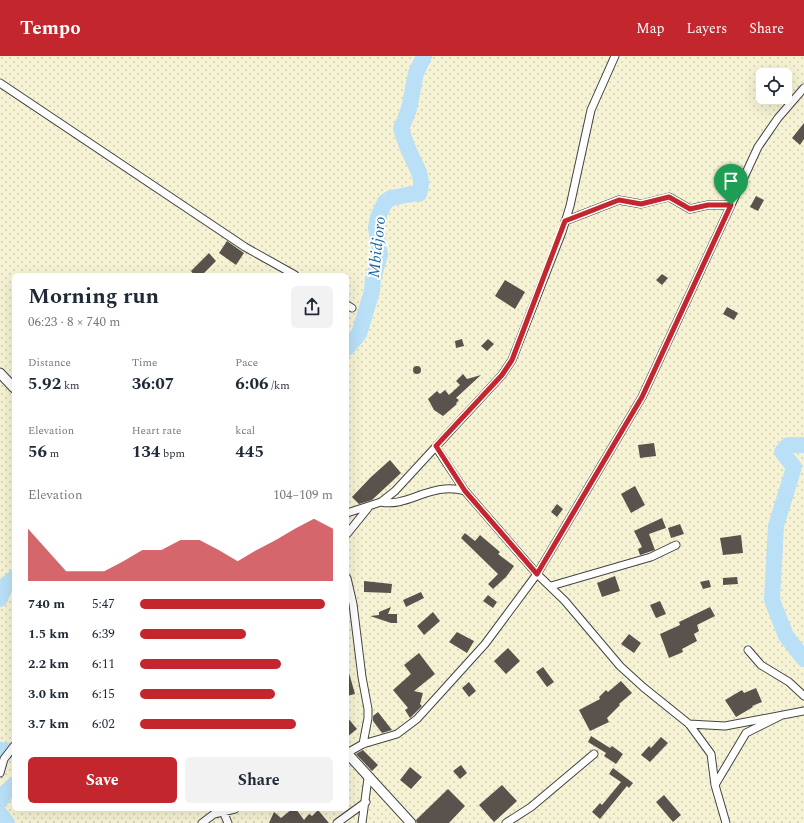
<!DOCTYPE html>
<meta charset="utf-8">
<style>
:root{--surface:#fff;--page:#f2f2f3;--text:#1f2937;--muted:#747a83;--accent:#c4262e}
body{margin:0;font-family:Spectral,serif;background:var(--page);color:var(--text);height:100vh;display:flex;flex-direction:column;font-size:15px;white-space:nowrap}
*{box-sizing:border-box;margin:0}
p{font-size:13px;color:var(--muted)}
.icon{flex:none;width:22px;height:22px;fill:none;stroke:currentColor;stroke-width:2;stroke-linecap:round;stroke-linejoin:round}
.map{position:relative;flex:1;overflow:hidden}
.side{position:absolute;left:12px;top:217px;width:337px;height:538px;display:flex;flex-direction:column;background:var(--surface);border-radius:6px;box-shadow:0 4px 16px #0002}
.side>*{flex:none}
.fabs{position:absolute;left:756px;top:12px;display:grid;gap:8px}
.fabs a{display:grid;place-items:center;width:36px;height:36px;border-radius:6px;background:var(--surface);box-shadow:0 4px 16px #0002;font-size:20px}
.pin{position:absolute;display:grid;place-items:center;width:34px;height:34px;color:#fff;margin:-41px -17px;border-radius:50% 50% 50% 0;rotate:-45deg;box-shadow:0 0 4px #0007}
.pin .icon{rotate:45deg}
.round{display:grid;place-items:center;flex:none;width:42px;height:42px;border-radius:6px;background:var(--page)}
.overview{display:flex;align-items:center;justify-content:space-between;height:68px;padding:0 16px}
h1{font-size:22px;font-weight:700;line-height:30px}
.stats{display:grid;grid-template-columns:repeat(3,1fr);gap:6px;height:68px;padding:4px 16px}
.stats div{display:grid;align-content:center}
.stats b{font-size:17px;font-weight:700}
.stats small{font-size:11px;font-weight:400}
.stats p{font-size:11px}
.chart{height:112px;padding:8px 16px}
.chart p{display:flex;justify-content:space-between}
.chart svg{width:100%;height:72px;margin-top:4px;fill:var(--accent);opacity:.7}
.cta{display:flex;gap:8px;margin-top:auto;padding:8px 16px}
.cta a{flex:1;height:46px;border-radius:6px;background:var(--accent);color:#fff;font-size:16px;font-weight:700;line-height:46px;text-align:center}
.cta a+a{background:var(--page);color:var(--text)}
ul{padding:0 16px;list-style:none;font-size:13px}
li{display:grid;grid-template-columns:64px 48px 1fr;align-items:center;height:30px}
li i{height:10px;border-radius:5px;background:var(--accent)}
header{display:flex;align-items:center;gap:24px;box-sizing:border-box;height:56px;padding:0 20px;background:var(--accent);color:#fff}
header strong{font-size:19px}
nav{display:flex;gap:22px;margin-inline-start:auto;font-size:14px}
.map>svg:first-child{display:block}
</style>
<header>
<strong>Tempo</strong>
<nav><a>Map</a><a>Layers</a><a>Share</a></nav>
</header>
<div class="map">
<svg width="804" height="767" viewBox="0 0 804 767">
<defs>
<pattern id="farmland-dots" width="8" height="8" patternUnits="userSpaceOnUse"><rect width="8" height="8" fill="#f6f3d4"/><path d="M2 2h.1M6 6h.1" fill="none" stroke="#d2cfb5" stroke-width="1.8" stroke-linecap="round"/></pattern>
</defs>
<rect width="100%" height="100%" fill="#fffdf5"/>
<path fill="url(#farmland-dots)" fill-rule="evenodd" d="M0,0H804V767H0ZM763,19H785V41H763ZM14,219H347V753H14Z"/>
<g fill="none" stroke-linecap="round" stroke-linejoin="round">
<path stroke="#b9e0f7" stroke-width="16" d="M347,292L359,278L372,235L373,223L380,199L376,171L378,161L385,146L391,142L417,137L419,138C425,122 416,111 410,97C406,89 404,81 401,73L409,53L416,17L424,0
M804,389H788L782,396L794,411L776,470L772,544L786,580L804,603
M0,543L5,530L14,522
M0,694L14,695
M0,745L6,736L14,729
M0,758L7,767"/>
</g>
<path fill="#5a524d" d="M804,67V83L800,89L792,82Z
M756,140L764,144L758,155L750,151Z
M227,185L244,197L236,209L219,197Z
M209,197L216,205L202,219H194L191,215Z
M662,218L668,222L662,229L656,224Z
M505,224L525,236L515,253L495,240Z
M727,251L738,257L734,264L723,258Z
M462,283L464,290L456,292L455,285Z
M488,283L494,288L487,295L481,290Z
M413 314a4 4 0 1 1 8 0a4 4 0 1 1-8 0Z
M463,318L467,323L481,319L456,342L459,344L456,347L457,348L443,360L434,354L428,343L437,335L440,338L445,334L449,339L460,329L456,325Z
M654,387L656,400L640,402L638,389Z
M390,404L401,417L372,444L359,448L352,441L371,421Z
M635,430L645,449L631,457L621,438Z
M557,448L563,453L557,461L551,456Z
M662,462L666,472L649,478L655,494L640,499L638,493L642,491L634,475Z
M680,468L684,478L671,482L668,472Z
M465,477L475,485L480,479L500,496L498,498L514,510L506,521L493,533L488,528L498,518L461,482Z
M741,479L743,497L723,499L720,482Z
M615,520L620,535L602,541L597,527Z
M737,521L738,528L723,529V522Z
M709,524L711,531L703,533L700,526Z
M364,525L392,528L391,537L364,536Z
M421,536L424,542L406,551L403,544Z
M488,539L497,546L493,552L483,545Z
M660,545L666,558L656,562L650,549Z
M391,551L388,558H397V567H391L370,560L379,559V556Z
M710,551L715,560L697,569L699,575L694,578L697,585L682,593L683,596L669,602L660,578L680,569L679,566Z
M433,556L440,565L424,579L417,570Z
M457,576L474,585L467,597L449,586Z
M629,578L641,587L634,597L621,588Z
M508,592L520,605L506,618L494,605Z
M419,597L435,618L414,635L423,637L420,648L422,650L410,662L405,654L408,652L393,634L411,618L404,609Z
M543,611L554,626L547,631L536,616Z
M349,617L355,638L347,640V618Z
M621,625L632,637L619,648L620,649L607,662L609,666L590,675L579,654L600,643L599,641L606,634L608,636Z
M469,626L476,635L469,641L462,632Z
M756,632L762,646L752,650L753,651L736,661L725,644L742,634L744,637Z
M378,656L392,674L382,677L373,665V660Z
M347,661L357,673L347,681Z
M591,680L610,692L612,690L623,698L616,708L604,700L606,697L588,686Z
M661,681L668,687L650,706L641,699L649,690L651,692Z
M363,694L378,709L372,715L356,698Z
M461,709L467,717L460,723L453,715Z
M410,711L422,721L411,733L400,724Z
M613,712L633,727L629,732L627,730L600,763L592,756L600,747L602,749L621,726L609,718Z
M502,729L517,745L494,766L479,749Z
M448,733L465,750L449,767H417L416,764Z
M664,739L681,759L673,766L656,746Z
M292,753H296L304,764L309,758L312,760L318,754L329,767H269L274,756L281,762Z"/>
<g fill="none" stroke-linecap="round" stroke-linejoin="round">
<g stroke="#444" stroke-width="9">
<path id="minor" d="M0,27L245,191L295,219
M565,165L619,144L641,148L669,141L690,153L708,149H731
M347,249L352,252
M436,391L465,435L537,518L565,545L620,610L643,631L689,668L711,698L715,729L726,767
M381,446C408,452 431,425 465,435
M347,457L381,446L395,435L502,319L512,304L562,176L570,150L591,54L615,0
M347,478L368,452
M347,522L353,548L362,621L368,653V662L363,688
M551,530L651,501L676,489
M748,594L761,609L789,626L804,640
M689,668L725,670L804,655
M347,697L363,688L397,678L417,663L485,588L537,518L642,341L758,91L778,62L804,32
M0,717L4,703L14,690
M715,729L746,677L780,660
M222,753L228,767
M202,767L214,758L235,753
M337,767L366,746
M362,767L368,722
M506,767L531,751L594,698"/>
</g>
<g stroke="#444" stroke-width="11">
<path id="tertiary" d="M0,317L14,332
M347,697L411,767"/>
</g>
<use href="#minor" stroke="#fff" stroke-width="7"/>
<use href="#tertiary" stroke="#fff" stroke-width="9"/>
</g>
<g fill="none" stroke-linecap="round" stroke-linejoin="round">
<g stroke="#fff" stroke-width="8">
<path id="route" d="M669,141L690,153L708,149H731L642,341L537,518L465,435L436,390L502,319L512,304L565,165L619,144L641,148Z"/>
</g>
<use href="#route" stroke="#c4262e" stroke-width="5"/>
</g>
<g text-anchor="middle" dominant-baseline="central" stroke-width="4" stroke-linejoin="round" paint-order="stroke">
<g font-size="16" font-style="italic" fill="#1768a6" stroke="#fff">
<text transform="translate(377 191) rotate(-84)">Mbidjoro</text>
</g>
</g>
</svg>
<div class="fabs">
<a><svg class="icon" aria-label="locate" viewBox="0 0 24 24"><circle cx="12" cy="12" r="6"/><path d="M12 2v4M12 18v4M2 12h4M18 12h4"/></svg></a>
</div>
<div class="pin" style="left:731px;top:149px;background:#1e9e55"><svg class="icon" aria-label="arrive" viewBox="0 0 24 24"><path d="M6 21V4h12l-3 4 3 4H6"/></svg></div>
<section class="side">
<div class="overview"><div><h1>Morning run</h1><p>06:23 · 8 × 740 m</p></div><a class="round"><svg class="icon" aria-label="share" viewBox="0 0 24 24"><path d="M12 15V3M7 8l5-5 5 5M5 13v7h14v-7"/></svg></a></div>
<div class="stats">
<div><p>Distance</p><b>5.92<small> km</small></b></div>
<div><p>Time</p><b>36:07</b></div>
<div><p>Pace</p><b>6:06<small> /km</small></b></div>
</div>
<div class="stats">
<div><p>Elevation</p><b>56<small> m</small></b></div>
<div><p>Heart rate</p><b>134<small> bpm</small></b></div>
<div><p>kcal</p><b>445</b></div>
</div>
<div class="chart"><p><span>Elevation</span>104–109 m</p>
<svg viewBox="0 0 160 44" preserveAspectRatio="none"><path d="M0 44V12L10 25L20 38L30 38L40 38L50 32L60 25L70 25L80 19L90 19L100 25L110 32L120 25L130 19L140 12L150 6L160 12V44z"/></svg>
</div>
<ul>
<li><b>740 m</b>5:47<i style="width:96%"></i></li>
<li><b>1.5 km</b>6:39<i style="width:55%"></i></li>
<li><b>2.2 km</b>6:11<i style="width:73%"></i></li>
<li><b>3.0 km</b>6:15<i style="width:70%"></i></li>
<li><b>3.7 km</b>6:02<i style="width:81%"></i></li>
</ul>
<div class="cta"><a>Save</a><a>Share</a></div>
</section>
</div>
